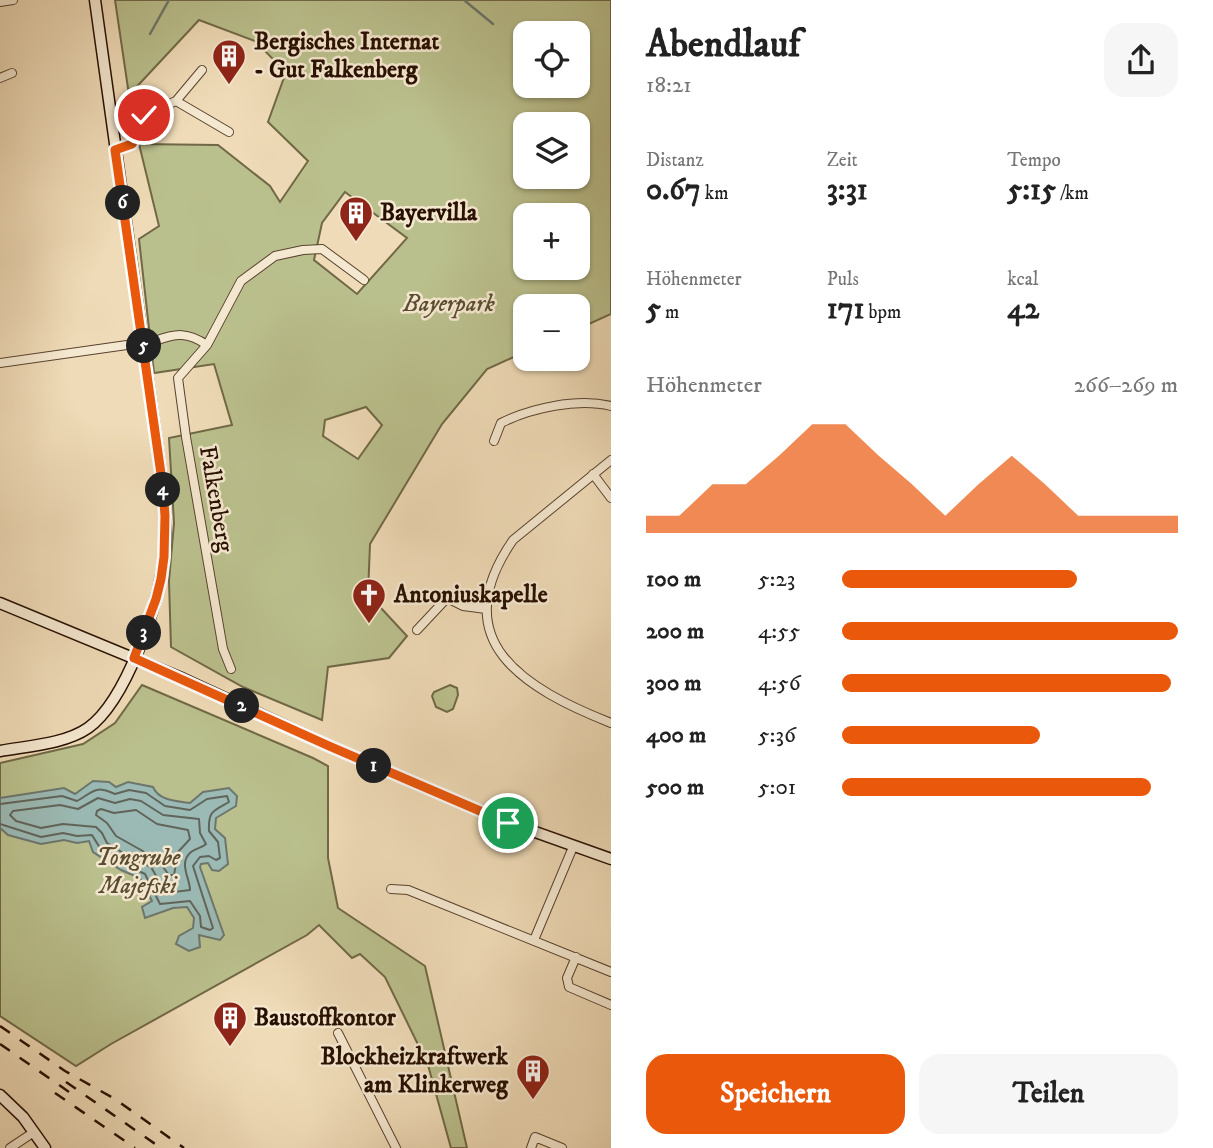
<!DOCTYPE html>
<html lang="de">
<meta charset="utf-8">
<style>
:root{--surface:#fff;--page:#f6f6f6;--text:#222;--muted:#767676;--accent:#ea580c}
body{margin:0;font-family:"IM FELL DW Pica",serif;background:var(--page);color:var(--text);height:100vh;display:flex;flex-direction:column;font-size:26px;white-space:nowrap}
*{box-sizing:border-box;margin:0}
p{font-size:23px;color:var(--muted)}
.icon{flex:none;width:38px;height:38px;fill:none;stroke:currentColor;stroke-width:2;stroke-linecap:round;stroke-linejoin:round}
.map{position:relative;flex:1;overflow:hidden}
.sheet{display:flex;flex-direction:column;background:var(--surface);width:602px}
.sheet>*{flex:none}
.fabs{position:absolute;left:513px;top:21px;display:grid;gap:14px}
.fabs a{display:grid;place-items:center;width:77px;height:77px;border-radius:14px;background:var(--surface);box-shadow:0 2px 5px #0004;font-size:35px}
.pin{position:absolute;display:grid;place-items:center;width:60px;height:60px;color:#fff;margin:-30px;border:4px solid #fff;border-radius:50%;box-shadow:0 2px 7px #0007}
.km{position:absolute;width:35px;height:35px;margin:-18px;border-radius:50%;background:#222;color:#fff;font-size:19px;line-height:35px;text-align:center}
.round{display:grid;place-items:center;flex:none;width:74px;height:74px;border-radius:21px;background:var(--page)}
.head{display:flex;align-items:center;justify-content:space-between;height:119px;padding:0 35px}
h1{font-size:38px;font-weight:700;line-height:52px}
.figures{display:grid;grid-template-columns:repeat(3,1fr);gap:10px;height:119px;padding:7px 35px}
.figures div{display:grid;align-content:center}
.figures b{font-size:30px;font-weight:700}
.figures small{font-size:19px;font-weight:400}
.figures p{font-size:19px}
.chart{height:196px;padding:14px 35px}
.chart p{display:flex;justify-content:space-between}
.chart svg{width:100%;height:126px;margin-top:7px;fill:var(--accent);opacity:.7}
.cta{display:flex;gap:14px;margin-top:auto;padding:14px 35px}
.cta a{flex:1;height:80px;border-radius:21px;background:var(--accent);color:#fff;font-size:28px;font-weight:700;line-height:80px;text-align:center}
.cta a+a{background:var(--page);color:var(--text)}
ul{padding:0 35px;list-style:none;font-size:23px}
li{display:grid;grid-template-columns:112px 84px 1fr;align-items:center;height:52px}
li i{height:18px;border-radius:9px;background:var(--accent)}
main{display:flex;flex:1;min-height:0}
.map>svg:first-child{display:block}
</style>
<main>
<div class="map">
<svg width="611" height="1148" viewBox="0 0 611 1148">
<rect width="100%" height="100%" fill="#efdbb7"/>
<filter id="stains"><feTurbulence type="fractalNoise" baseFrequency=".00286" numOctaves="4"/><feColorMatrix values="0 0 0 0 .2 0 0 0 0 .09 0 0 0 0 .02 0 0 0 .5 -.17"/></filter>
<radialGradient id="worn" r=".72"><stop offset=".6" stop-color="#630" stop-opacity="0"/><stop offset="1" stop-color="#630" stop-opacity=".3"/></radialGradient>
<path fill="#bac08d" stroke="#706846" stroke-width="2" fill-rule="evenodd" d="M115,0H611V314L578,329V306H525V352L487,369L442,424L370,544L368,594L407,636L389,658L328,667L322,720L243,687L171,647L169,581L174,523L169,438L232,425L214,364L154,373L139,239L159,226L139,144L218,145L270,186L280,202L308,161L268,122L286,72L255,41L199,20L129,95ZM525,33H578V86H525ZM525,124H578V177H525ZM345,192L407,238L357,294L314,260L322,223ZM525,215H578V268H525ZM366,407L382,425L358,459L323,436L325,420Z
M142,685L313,758L328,766V858L338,908L425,966L467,1148H451L428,1065L385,977L360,954L352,958L319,925L307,935L111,1044L76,1066L0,1016V763L83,744L115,723Z
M450,685L457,688L458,695L453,709L447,712L436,707L432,696L434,692Z"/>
<path fill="#9bbab5" stroke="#6d766d" stroke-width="2" d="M93,781L109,782L116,787L128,782L153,787C159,801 177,801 190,803L203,792L229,788L237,796L236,806L216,818L215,829L225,838L228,864L219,871L212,870L208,863L201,864L200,867L224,935L220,940L199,935L200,947L189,951L176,944L179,936L193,928L194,918L187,907L173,908L145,918L142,907L152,901L140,878L121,870L93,852L89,841L77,843L64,840L41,844L8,835L0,828V798L64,788L75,794Z"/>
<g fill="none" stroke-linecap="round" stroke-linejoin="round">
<path stroke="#61645a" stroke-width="2" d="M98,798L115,803L130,799L141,801L163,815L199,819L200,833L206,844C202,848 196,848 191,852C178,863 190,878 190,890L166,893L151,867L128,856L107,843L102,833L96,827L63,824L41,828L16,821L10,815L13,811L60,805L78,809Z
M0,804L62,796L77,801C95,791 94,785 115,794L129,790L146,793L165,806L190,810L207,799L227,796L229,802C213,811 208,811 209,831L218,842L220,858L216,860L209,856L200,857L193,866L213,928L210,930L201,927L200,916L190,901L160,904L145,874L124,864L100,848L92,835L77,836L63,833L41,837L0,824
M101,809L114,813L136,810L157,824L188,830L190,839L178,852L174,875H169L157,859L116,836L107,823L96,815L97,811Z"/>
<path stroke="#6d766d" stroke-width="2.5" d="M464,0L493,24
M150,34L169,0"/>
<g stroke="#59422e" stroke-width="10">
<path id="street" d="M0,2L13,0
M0,78L12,73
M176,101L202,70
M115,150L132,144L144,115L176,101L229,132
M0,363L155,341C176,333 188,332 207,345
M494,441L501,423C531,408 577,398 611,406
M611,460L513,540C443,641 525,689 611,723
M593,474L611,498
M417,630L447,598L463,606L486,609
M231,669L223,649L186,437L178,378L207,345L241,281L275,256L303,250L322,249L364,280
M391,889L408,890L611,972
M534,940L573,847
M576,957L567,978L569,987L611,1005
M338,1033L396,1148
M10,1148L34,1132
M531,1148L535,1137L562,1148"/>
</g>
<g stroke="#270f00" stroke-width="13">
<path id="secondary" d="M0,603L179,677L329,746L496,818L611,859
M0,751C28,746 65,744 88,728C126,701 159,604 164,558C167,535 165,511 163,488L95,0
M0,1095L23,1117L45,1148"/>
</g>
<use href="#street" stroke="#f5e8d0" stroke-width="8"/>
<use href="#secondary" stroke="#f5e8d0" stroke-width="10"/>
<path stroke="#270f00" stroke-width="2.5" stroke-dasharray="12 12" stroke-linecap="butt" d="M0,1026L65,1071L115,1099L184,1148
M0,1044L72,1094
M66,1082L161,1148
M55,1093L135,1148"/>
</g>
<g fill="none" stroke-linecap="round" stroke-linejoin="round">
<g stroke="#fff" stroke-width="14">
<path id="route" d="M144,115L132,144L115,150L163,488L165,516L164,557L161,579L156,599L134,658L329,746L508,823"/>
</g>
<use href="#route" stroke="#ea580c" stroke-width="9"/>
</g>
<defs>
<g id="building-pin" transform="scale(1.75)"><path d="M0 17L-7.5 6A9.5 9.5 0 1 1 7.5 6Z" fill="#8f2418" stroke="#f5e8d0"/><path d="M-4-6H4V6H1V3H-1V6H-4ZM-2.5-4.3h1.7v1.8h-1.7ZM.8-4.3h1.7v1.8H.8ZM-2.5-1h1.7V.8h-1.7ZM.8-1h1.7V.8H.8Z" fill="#fff"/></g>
<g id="church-pin" transform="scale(1.75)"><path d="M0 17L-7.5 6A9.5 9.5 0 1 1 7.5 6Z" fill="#8f2418" stroke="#f5e8d0"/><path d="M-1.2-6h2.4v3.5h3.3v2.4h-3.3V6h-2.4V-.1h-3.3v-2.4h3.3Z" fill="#fff"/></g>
</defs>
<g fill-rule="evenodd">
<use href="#building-pin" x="229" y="56"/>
<use href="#building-pin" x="356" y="213"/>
<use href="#church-pin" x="369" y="595"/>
<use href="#building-pin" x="230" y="1018"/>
<use href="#building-pin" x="533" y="1071"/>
</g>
<g text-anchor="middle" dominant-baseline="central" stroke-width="5" stroke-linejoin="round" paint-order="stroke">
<g font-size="24" font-weight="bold" fill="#270f00" stroke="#f5e8d0" text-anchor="start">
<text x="254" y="42">Bergisches Internat<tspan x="254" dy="28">- Gut Falkenberg</tspan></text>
<text x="380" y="213">Bayervilla</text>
<text x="394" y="595">Antoniuskapelle</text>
<text x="254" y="1018">Baustoffkontor</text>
<text x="508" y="1057" text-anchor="end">Blockheizkraftwerk<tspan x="508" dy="28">am Klinkerweg</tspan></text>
</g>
<g font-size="24" font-style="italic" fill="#5a4d31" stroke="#f5e8d0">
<text x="449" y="304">Bayerpark</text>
<text x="138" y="858">Tongrube<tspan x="138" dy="28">Majefski</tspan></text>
</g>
<g font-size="24" fill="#270f00" stroke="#f5e8d0">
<text transform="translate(216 499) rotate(80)">Falkenberg</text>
</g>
</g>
<rect width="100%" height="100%" filter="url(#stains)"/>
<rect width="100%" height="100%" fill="url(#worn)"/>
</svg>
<div class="fabs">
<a><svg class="icon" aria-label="locate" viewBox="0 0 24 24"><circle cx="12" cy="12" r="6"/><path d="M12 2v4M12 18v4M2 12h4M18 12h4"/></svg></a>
<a><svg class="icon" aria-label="layers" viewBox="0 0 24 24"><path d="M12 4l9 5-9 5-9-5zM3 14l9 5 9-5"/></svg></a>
<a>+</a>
<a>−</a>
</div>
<div class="pin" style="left:508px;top:823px;background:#1e9e55"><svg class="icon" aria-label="arrive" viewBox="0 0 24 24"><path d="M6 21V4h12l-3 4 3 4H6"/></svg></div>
<div class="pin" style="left:144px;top:115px;background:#d93025"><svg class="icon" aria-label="check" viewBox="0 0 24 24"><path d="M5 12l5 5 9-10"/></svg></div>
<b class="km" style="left:374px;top:766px">1</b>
<b class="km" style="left:242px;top:706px">2</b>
<b class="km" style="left:144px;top:633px">3</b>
<b class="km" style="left:163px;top:490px">4</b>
<b class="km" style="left:144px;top:346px">5</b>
<b class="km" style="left:123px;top:203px">6</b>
</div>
<section class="sheet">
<div class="head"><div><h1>Abendlauf</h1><p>18:21</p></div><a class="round"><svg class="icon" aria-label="share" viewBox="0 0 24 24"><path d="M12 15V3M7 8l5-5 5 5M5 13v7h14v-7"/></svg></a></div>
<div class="figures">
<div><p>Distanz</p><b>0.67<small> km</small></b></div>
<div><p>Zeit</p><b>3:31</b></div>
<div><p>Tempo</p><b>5:15<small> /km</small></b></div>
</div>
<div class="figures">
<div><p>Höhenmeter</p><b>5<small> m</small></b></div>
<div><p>Puls</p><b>171<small> bpm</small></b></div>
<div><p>kcal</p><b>42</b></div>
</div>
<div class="chart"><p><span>Höhenmeter</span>266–269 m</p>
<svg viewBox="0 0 160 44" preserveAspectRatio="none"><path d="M0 44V38L10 38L20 27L30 27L40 17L50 6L60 6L70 17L80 27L90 38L100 27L110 17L120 27L130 38L140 38L150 38L160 38V44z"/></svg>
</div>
<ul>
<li><b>100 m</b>5:23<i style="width:70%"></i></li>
<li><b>200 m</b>4:55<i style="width:100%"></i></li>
<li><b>300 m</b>4:56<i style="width:98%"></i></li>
<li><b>400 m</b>5:36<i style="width:59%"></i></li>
<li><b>500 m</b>5:01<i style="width:92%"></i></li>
</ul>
<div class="cta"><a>Speichern</a><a>Teilen</a></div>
</section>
</main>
